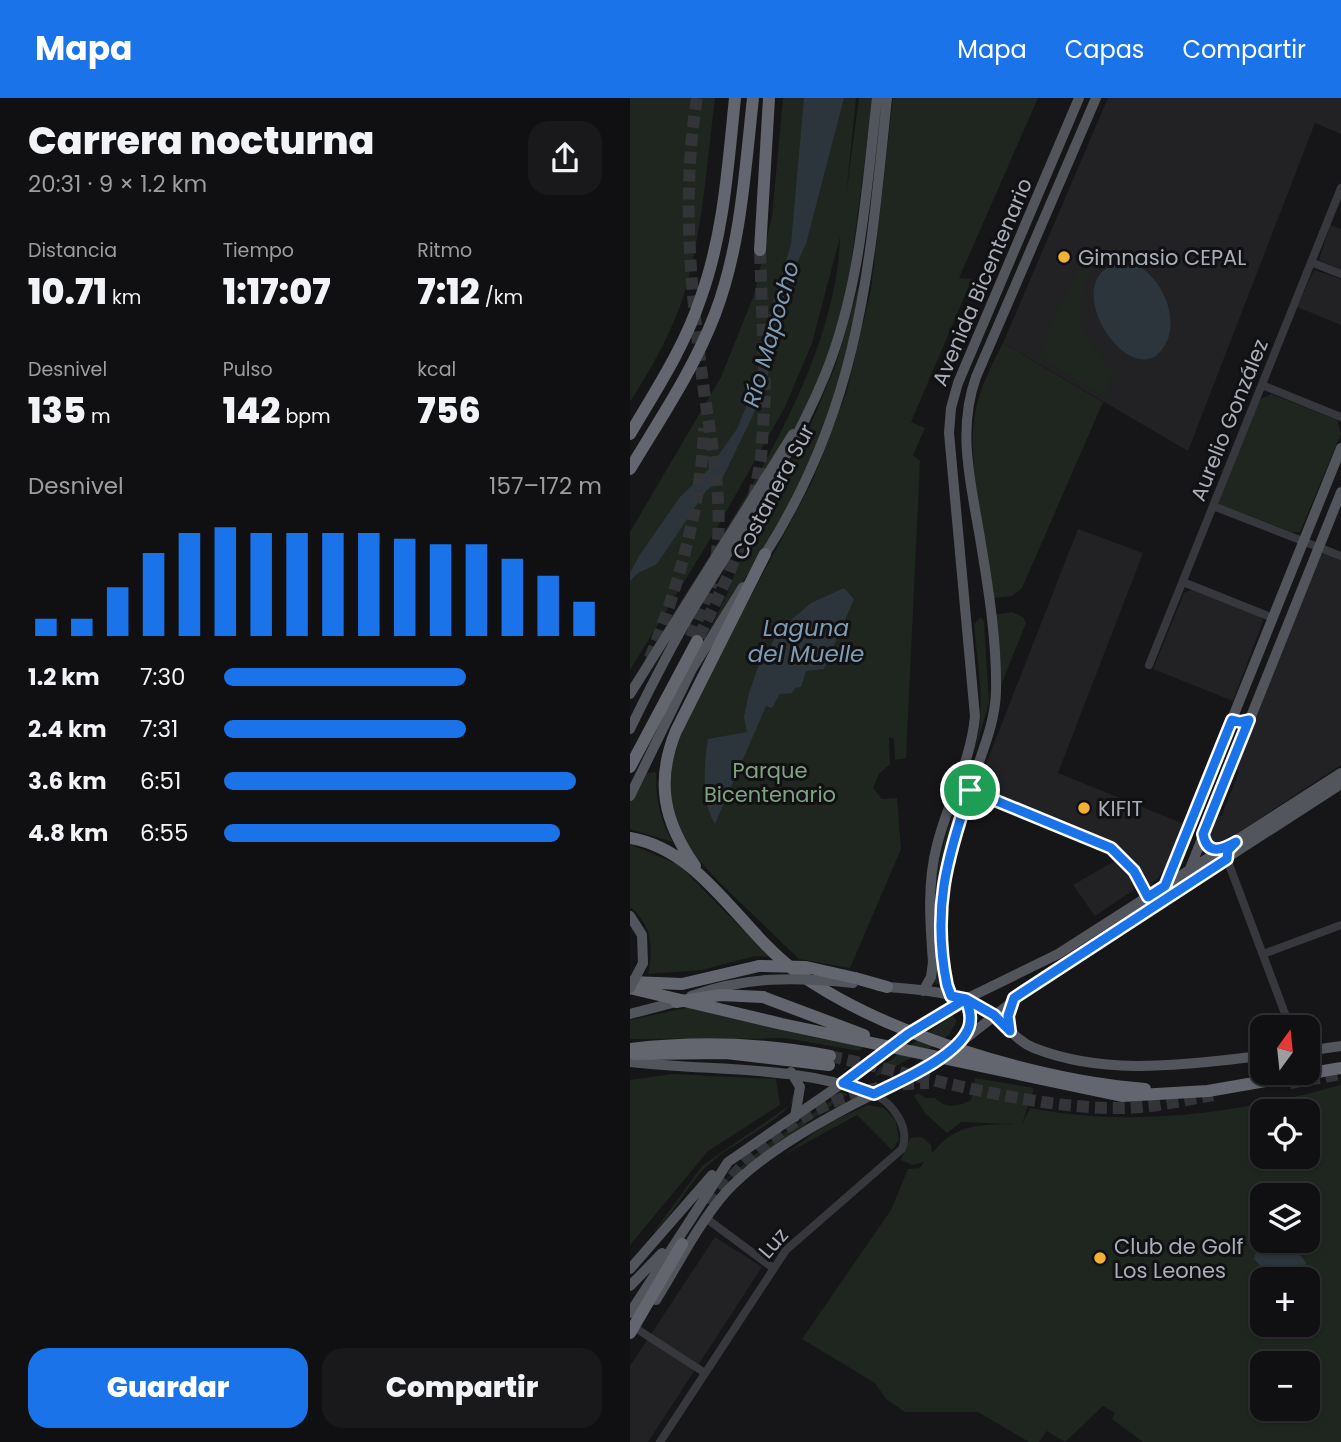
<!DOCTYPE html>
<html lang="es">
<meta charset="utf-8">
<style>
:root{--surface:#101012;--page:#19191b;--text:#f1f3f6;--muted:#9c9d9f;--line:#303032;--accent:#1a73e8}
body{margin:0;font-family:Poppins,sans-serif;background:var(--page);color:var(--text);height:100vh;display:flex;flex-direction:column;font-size:26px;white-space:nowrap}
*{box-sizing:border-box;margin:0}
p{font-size:23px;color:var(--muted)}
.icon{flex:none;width:38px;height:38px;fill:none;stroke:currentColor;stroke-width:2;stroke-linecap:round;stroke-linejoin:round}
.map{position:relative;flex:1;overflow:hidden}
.side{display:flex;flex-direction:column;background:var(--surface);width:630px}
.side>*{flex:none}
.needle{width:46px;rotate:15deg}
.controls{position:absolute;left:620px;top:917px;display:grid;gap:14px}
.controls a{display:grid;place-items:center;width:70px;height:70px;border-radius:14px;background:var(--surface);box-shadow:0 2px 5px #0004,0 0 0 2px var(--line);font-size:35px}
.pin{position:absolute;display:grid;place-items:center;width:60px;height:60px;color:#fff;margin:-30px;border:4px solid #fff;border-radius:50%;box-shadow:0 2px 7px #0007}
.round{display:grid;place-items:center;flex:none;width:74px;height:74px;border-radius:21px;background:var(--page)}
.overview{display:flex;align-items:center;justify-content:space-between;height:119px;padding:0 28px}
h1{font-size:38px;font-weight:800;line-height:52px}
.metrics{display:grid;grid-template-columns:repeat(3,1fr);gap:10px;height:119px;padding:7px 28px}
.metrics div{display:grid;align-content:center}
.metrics b{font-size:35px;font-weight:800}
.metrics small{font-size:19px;font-weight:400}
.metrics p{font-size:19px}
.chart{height:196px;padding:14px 28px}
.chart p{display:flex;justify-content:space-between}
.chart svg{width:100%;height:126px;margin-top:7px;stroke:var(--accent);stroke-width:6}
.button{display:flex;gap:14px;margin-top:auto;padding:14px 28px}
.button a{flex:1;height:80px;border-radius:21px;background:var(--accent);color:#fff;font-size:28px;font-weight:800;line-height:80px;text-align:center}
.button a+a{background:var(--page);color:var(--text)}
ul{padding:0 28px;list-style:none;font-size:23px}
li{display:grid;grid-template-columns:112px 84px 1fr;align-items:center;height:52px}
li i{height:18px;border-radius:9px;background:var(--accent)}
header{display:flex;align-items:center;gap:42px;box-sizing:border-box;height:98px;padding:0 35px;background:var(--accent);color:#fff}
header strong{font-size:33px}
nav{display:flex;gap:38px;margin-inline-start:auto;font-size:24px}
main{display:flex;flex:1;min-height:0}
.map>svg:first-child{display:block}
</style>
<header>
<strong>Mapa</strong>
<nav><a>Mapa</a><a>Capas</a><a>Compartir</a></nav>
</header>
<main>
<section class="side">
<div class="overview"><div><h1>Carrera nocturna</h1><p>20:31 · 9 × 1.2 km</p></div><a class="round"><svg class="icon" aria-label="share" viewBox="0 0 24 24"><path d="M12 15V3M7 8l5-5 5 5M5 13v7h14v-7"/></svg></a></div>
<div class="metrics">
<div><p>Distancia</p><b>10.71<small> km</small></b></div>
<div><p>Tiempo</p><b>1:17:07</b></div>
<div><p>Ritmo</p><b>7:12<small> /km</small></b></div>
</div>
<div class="metrics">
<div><p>Desnivel</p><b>135<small> m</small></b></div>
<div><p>Pulso</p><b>142<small> bpm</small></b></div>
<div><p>kcal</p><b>756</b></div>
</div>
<div class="chart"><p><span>Desnivel</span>157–172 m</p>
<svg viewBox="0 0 160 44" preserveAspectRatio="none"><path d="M5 44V38M15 44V38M25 44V27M35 44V15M45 44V8M55 44V6M65 44V8M75 44V8M85 44V8M95 44V8M105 44V10M115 44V12M125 44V12M135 44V17M145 44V23M155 44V32"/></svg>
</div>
<ul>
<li><b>1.2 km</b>7:30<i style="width:64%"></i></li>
<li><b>2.4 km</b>7:31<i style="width:64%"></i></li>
<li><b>3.6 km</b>6:51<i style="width:93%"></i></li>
<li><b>4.8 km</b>6:55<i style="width:89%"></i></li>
</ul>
<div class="button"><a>Guardar</a><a>Compartir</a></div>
</section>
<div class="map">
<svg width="711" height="1344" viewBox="0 0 711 1344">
<rect width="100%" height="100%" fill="#161618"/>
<path fill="#222225" d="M478,0H711V36L685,25L558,353L373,245Z
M700,127L711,131V172L689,162Z
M684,172L711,181V227L667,209Z
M448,431L513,455L428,675L554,726L536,771L520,788L497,757L482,747L347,689Z
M694,455L711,461V667L589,747H582L577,741L584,721L592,717L609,674L604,671L690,457Z
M562,491L631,519L633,523L603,603L523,571L554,495Z
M488,761L508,789L465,818L443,787Z
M85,1139L132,1169L18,1344H0V1268Z"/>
<path fill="#1e261f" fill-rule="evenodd" d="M0,0H85C77,63 73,131 55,193C43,233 22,269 0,304Z
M153,0H226L216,98L229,0H243L216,204L199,259L171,328L25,560L14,563C86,443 206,281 210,139L182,245L155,309L87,430L0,572V434L91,279L124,197L142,118Z
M263,0H408L329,180L342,181L281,324L295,330L283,357L290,363L276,660L265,662L264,641L259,639L260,666L249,676L243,690L252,701L267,700L271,751L220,870L169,861L91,786L66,759L46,729L37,676L60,612L182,384L217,293L241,192Z
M463,149L468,160C451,187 441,218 462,248C469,257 477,264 483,274L475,299L409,259L425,215Z
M228,190L231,191C221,231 213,272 201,311C175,395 122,469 75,542L98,494L120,434L176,338L206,266Z
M373,245L473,304L392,490L382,498L364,500C357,443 331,353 349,299C355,280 364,262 373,245Z
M641,296L707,322L711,336L670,434H662L590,407L588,402L628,303Z
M382,514L393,519L396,525L371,587L363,517Z
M351,519L354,524L359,605L311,765L308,802L310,887L305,885C307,846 302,806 309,767C317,722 339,682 348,638C355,602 347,562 344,526Z
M26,674C26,700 29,721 43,744L0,731V702L13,676Z
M0,746L49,767L140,859L125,858L72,872L18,876C24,850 22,827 0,809Z
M61,909L235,948L229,953L155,940L0,941V922Z
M322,917L327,923L319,937L304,948L245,979L248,971Z
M42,976L146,981L150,1007L78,1053L0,1147V982Z
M345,980L404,990L392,1026L400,1010C504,1030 609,1015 711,987V1344H513L482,1321L485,1315L473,1308L435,1344L417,1333L409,1344H399L348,1314H275L256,1301L245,1285L172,1241L261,1112L278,1071L290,1070L294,1064L282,1067L271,1062L280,1040L292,1039L301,1047L302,1055C327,1025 348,1027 385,1026L331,1024L317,1035L296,1016L284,998L288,995L295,1000H305C316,1011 327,1009 341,1002ZM632,1013H677V1059H632ZM632,1097H677V1143H632ZM632,1181H677V1227H632ZM632,1265H677V1311H632Z
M168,994C160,1019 107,1043 85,1061C59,1081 47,1114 23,1135L72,1068L160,1007L163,997Z
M213,995L218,996L85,1090L139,1045Z
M238,1007L254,1010L266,1023L269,1042L262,1052L227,1017L154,1057L196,1026Z"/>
<path fill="#2c353c" d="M174,0H214L176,146L160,180L143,234L138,277L124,315L93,379L76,393L27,466L8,475L0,483V475L9,458L50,399L78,372L107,331L126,284L137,224L161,146Z
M496,163C530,170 556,226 530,254C495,292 421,174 496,163Z
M214,490L224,501L194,571L176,573L171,589L165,590L162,595L150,596L142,610L136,608L85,726C71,704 74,666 78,641L117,634L114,619L119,595L132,557L140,550L147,534L181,505Z
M639,1143C653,1144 671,1153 676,1166L655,1180L641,1178L624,1161L627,1150Z"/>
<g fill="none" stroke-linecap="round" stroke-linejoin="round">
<path stroke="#333438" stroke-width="12" stroke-dasharray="12 6" stroke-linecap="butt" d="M67,0C51,98 61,195 74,293C82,349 94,406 86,463
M124,399L131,360L135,297L130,152
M61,539L82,484
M69,539L98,478L117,427
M20,560C49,487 71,409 74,330
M200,958C287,977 395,1009 483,1010C516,1011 550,1003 583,997
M660,985L711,976
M80,1107C133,1033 206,985 299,985"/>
<path stroke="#37383d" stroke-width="8" d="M681,164L711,176
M632,287L711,319
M583,408L711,458
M553,484L643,520
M519,567L711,90
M340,692L481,750L504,773L518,798
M597,761L660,929
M633,856L711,827
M77,1121L143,1170
M7,1231L75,1275
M30,1344L156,1152L272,1051C281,1029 262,1005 244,996"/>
<path stroke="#53555c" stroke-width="10" d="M132,461C230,309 239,174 257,0
M0,596L163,336
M0,631C20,590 41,548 65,508C111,432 161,360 195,277C231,188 236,94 247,0
M0,698L62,571L113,489
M559,773L711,394
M535,788L711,350
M0,818L12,837L13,865
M249,888C286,892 332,892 363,916C377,927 386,943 404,950C478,979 555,966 632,958
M293,893L301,879L303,864C300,825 297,785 307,747C318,703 341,664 345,618L319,335L321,310L328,285L449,0
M321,898C292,824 322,745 345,676C354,649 365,623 366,594C367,545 359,494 351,446C342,389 326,335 346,279L466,0
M0,916L46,904
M294,926L336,901L428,856L711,675
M332,941L340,926L336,901
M326,948L419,875L711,686
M677,953L711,948
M0,964C86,974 159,966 244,996
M161,974L170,989L165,1019
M0,1171L82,1077
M0,1188L32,1155
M26,1202C48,1167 68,1126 96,1094C134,1052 210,1012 262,987
M0,1215L98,1064L223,978"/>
<path stroke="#63666e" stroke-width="12" d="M130,152L139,0
M0,336C26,292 55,248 71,199C94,135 98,67 105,0
M0,371C30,321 64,271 85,216C111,148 115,72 123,0
M0,669L67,543
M0,740C72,752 109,831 164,872C251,936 407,982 515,991
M65,768C34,724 25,684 46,633L135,456
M225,880L257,889
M2,884L52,886L129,868
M0,890L152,926L492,998L578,993L711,970
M133,899L234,937
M0,951C68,943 133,945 200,958
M4,956L96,955L199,967
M0,1235L52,1146"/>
<path stroke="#53555c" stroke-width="10" d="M0,890L13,865
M61,898C115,878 166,879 223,885
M223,978L294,926
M262,987L326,948"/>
<path stroke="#63666e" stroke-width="12" d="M129,868L176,869L225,880
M46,904L90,897L133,899"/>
</g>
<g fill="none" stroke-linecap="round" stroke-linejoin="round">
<g stroke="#fff" stroke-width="14">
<path id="route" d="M340,692C316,762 302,813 317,887L321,898L336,901C339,910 342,919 339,929C329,958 270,983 244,996L213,985L278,936L336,901L364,917L380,933L378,918L384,900L597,761L598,752L606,744C592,752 577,758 573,736L619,622L610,624L602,622L535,788L518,799L504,773L481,750L340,692"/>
</g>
<use href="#route" stroke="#1a73e8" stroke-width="9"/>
</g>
<g fill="#f2b134" stroke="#111113" stroke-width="2.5">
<circle cx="434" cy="159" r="7"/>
<circle cx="454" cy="710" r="7"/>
<circle cx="470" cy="1160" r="7"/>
</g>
<g text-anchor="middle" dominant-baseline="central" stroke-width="6" stroke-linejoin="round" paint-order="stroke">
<g font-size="21" fill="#a8adb8" stroke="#111113" text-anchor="start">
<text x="448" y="159">Gimnasio CEPAL</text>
<text x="468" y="710">KIFIT</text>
<text x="484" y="1148">Club de Golf<tspan x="484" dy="24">Los Leones</tspan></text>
</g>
<g font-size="21" fill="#a8adb8" stroke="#111113">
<text transform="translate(352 184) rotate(-67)">Avenida Bicentenario</text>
<text transform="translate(599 322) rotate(-68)">Aurelio González</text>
<text transform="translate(143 394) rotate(-62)">Costanera Sur</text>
<text transform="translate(143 1145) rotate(-49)">Luz</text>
</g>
<g font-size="21" fill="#7fa381" stroke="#111113">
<text x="140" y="672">Parque<tspan x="140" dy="24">Bicentenario</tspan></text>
</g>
<g font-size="23" font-style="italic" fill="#7f9bb3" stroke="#111113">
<text transform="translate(141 236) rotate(-74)">Río Mapocho</text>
<text x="176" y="530">Laguna<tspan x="176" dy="26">del Muelle</tspan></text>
</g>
</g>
</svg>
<div class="controls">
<a><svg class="needle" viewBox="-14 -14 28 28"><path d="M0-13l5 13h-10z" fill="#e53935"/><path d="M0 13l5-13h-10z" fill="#9c9d9f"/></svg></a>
<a><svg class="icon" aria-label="locate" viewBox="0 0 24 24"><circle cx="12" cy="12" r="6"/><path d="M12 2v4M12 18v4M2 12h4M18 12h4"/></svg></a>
<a><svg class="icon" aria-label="layers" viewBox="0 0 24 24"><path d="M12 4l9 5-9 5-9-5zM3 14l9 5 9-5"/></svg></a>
<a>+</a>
<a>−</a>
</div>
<div class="pin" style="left:340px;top:692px;background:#1e9e55"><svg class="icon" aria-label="arrive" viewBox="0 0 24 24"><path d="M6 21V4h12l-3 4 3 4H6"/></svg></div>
</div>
</main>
